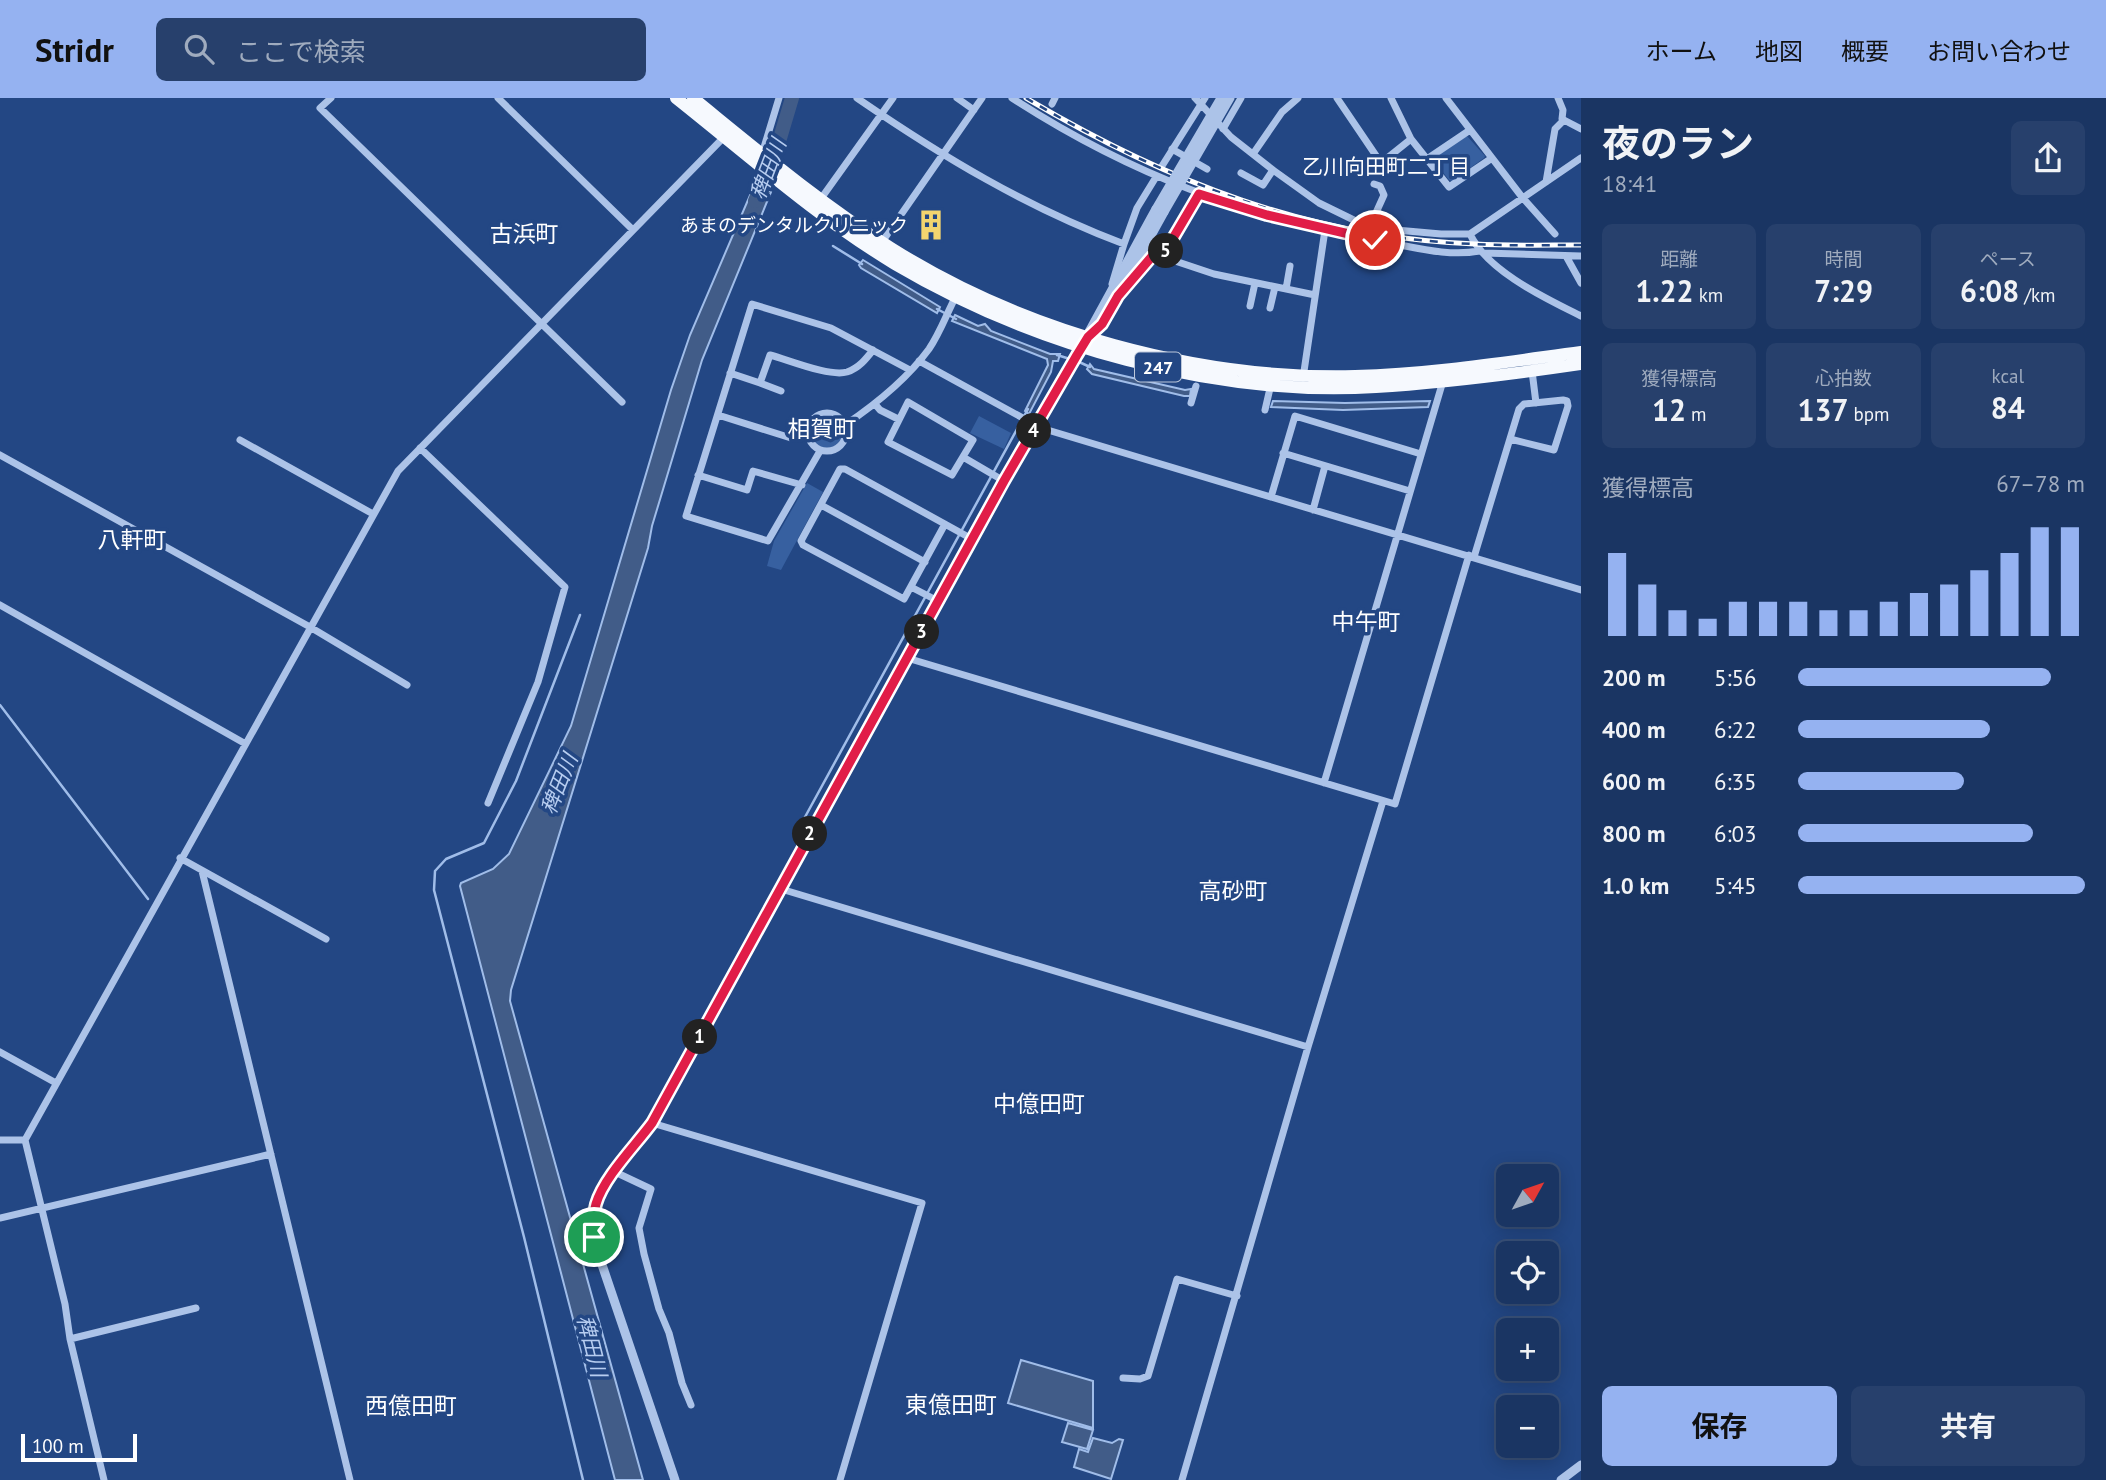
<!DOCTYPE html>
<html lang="ja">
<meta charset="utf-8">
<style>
:root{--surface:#1a3563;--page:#27406c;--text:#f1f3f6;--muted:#9fabbe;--line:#385078;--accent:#95b2f1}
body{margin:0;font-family:"PT Sans","Noto Sans JP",sans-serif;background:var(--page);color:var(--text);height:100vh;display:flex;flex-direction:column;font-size:26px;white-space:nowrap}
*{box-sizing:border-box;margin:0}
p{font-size:23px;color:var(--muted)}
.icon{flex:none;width:38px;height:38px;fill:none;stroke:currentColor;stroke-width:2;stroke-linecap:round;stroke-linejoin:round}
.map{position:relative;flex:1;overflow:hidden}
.side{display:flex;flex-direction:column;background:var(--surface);width:525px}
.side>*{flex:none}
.needle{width:46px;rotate:50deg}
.tools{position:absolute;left:1496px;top:1066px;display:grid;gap:14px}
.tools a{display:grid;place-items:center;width:63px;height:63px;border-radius:10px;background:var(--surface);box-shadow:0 4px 18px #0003,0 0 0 2px var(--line);font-size:35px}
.scale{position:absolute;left:21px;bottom:18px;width:116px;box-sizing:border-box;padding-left:7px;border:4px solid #fff;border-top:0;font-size:19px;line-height:24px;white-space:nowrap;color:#fff;-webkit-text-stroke:5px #234784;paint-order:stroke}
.pin{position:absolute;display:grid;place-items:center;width:60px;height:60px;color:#fff;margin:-30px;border:4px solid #fff;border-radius:50%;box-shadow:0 2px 7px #0007}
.km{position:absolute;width:35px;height:35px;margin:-18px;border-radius:50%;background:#222;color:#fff;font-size:19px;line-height:35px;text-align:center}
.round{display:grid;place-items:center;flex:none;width:74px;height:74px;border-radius:10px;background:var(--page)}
.overview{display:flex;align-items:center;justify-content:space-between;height:119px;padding:0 21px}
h1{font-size:38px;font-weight:700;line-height:52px}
.figures{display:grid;grid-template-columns:repeat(3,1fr);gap:10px;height:119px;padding:7px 21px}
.figures div{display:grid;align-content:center;border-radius:10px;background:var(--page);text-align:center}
.figures b{font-size:30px;font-weight:700}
.figures small{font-size:19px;font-weight:400}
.figures p{font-size:19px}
.chart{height:196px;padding:14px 21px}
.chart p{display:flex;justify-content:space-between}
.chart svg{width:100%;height:126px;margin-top:7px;stroke:var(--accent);stroke-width:6}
.primary-button{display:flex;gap:14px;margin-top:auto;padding:14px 21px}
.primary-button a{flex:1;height:80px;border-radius:10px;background:var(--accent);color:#111;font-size:28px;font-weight:700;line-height:80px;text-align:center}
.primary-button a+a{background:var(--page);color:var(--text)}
ul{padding:0 21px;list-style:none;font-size:23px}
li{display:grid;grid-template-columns:112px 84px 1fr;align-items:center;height:52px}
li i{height:18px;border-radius:9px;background:var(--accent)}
header{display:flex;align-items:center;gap:42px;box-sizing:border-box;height:98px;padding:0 35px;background:var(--accent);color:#111}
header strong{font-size:33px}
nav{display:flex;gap:38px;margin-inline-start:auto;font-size:24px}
.search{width:490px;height:63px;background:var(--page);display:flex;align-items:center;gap:18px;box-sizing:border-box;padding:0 24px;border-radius:10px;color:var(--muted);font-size:26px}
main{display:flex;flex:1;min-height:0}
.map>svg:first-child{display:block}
</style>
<header>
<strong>Stridr</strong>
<div class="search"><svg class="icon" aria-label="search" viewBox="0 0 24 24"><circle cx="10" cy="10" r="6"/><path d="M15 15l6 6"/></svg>ここで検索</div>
<nav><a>ホーム</a><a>地図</a><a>概要</a><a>お問い合わせ</a></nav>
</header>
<main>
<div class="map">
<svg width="1581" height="1382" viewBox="0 0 1581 1382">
<rect width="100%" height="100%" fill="#234784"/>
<path fill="#3760a0" d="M1467,38L1485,58L1484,60L1452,83L1449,82L1434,63V60Z
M810 333a17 17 0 1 1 34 0a17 17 0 1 1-34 0Z
M979,318L1011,335L1004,351L970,335Z
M807,385L823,394L781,472L767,468L774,443Z"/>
<path fill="#415c88" stroke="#a0bde9" stroke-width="2" d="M757,81L771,94L702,262L652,428L648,450L511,892L510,903L643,1382H615L460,788L461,785L493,771L509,756L571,628L671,292L690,237Z
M863,162L940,209L937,215L861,170L859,167Z
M955,217L978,228L985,226L991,233L1050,256H1060L1058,263H1053L1051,274L1029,316L1025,313L1048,267L1047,261L952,223Z
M1090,266L1094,271L1185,292L1191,291L1190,298H1184L1092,276L1087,271Z
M1273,303L1345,305L1430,303L1428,309L1343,312L1271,309Z
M1021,1262L1093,1283V1330L1008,1305Z
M1068,1325L1093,1332L1087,1351L1062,1344Z
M1093,1340L1112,1345L1119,1341L1123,1342L1111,1381L1074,1369L1079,1351L1088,1354Z"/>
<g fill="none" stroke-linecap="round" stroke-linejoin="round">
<path stroke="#a0bde9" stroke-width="2.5" d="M833,148L862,166
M937,211L956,221
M1057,257L1070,261
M1077,263L1090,269
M580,517L516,683L484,745L446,761L435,773L434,792L524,1139L583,1382
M0,607L148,801
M799,730L1028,311"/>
<path stroke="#415c88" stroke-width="14" d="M755,103L778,47L792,0"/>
<path stroke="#acc3e8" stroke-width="7" d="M331,0L320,10L622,304
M498,0L633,132
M857,0C943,59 1026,109 1124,146
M957,0L974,12
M1012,0C1131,77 1245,119 1384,144C1414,149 1448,159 1479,153
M1195,0L1231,39L1273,72L1319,105L1364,127L1396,132L1441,136H1470L1581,60
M1337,0L1381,65L1411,41
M1391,0L1411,41L1449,89L1492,60
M1446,0L1522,99L1555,136
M1558,0L1563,12L1562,21L1581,31
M1052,6L1055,0
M1223,31L1241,0
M1172,51L1207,71
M762,56L779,0
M1253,56L1282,14L1298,0
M1427,61L1470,32
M1162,68L1205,0
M1241,75L1263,87L1273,72
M1546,84L1555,31L1564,22
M820,102L893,0
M1370,128L1384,97L1380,88L1374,86
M1470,136C1487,173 1545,200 1581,218
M882,144L982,0
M1484,155L1581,158
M1566,158L1581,185
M1162,159L1199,96
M1112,186L1124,146L1137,110L1156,79
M1126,188L1154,156L1214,176L1315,197
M1286,191L1290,168
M1250,208L1255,185
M1270,210L1275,189
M919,263L1041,330L1581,492
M1532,273L1536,305
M730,275L760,285L770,257C789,262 829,279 847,274C859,270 866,261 873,252
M1303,280L1325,132
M760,285L781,293
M908,304L973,342L952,377L888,344Z
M1191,305L1196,288
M875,306L880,312L898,321
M1265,312L1271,286
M808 334a19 19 0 1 1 38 0a19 19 0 1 1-38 0Z
M718,317L791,340L807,335
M845,327C876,306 907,281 929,251C940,235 947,215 956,198
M240,342L373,416
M420,350L565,489L538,584L488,705
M820,353L768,443L686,418L752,206L831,230L910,272
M1283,355L1410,393
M0,357L310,529L407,587
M963,359L1004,383
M698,377L747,392L753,373L802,387
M1271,399L1295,318L1421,356
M821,407L925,464
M1313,412L1325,368
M945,426L904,501L803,447L801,443L840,371H845L972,441
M1474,459L1519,311L1524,306L1563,302L1567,303L1568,308L1554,352L1510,341
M911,489L938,503
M0,507L244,645
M907,560L1395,706L1469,457
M1324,685L1443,283
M180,760L326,841
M202,773L350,1382
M781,791L1308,949
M0,954L56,985
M652,1025L922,1105L840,1382
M0,1042H25L398,373L726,37
M25,1042L65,1206L70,1241L104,1382
M615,1074L651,1091L639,1130L644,1156L659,1211L669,1235L682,1285L691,1307
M0,1120L271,1056
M70,1241L196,1210
M1123,1280L1140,1281L1148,1278L1177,1181L1237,1198
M1182,1382L1308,949L1383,703"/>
<path stroke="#acc3e8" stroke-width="9" d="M1092,236L1102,226L1164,114
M675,1382L596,1149C583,1098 625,1062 652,1025L1004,383C1058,294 1106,202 1156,111
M1561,1382L1581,1367"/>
<path stroke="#f6f9fe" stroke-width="12" d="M676,0C748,57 817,119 895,166C1034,248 1214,299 1376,289C1444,285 1513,276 1581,266
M693,0C757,52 821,106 891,150C1024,234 1198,282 1355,278C1431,276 1506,264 1581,254"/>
<g stroke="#fff" stroke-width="5">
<path id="rail" d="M1026,0C1166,83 1310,140 1475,146C1510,148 1546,147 1581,147"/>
</g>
<use href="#rail" stroke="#234784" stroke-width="2.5" stroke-dasharray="8" stroke-linecap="butt"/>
<path stroke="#acc3e8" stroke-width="9" d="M1156,111L1221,0
M1164,114L1230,0"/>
</g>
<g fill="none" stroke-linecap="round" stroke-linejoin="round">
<g stroke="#fff" stroke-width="14">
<path id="route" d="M594,1139C594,1128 593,1117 596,1106C604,1079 635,1048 652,1025L1004,383L1077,257L1088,239L1102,226L1118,198L1154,156L1162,159L1199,96L1267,117L1375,142"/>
</g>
<use href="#route" stroke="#e11d48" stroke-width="9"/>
</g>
<defs>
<g id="building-bare" transform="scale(2.415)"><path d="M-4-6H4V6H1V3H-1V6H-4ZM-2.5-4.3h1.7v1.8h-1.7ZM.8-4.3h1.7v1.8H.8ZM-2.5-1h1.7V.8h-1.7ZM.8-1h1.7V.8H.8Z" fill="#f3d56f" stroke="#234784" stroke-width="2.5" paint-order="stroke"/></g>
</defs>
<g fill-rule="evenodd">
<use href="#building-bare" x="931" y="127"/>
</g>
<g text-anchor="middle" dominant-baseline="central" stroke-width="7" stroke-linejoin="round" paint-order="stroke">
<rect fill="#234784" stroke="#bdc8da" stroke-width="2" x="1135" y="254.5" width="46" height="29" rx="5"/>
<g font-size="18" font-weight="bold" fill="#fff">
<text x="1158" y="269">247</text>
</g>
<g font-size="19" fill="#fff" stroke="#234784" text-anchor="end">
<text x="908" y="127">あまのデンタルクリニック</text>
</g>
<g font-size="21" fill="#fff" stroke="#234784">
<text x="1386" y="68">乙川向田町二丁目</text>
</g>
<g font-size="21" font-style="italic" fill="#b7cdf0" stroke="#234784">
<text transform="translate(768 71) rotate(-69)">稗田川</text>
<text transform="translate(559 686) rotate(-68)">稗田川</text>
<text transform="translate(592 1248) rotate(76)">稗田川</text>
</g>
<g font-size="23" fill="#fff" stroke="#234784">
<text x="524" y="135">古浜町</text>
<text x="822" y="330">相賀町</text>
<text x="132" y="441">八軒町</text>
<text x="1366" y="523">中午町</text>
<text x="1233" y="792">高砂町</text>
<text x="1039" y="1005">中億田町</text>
<text x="951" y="1306">東億田町</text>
<text x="411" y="1307">西億田町</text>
</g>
</g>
</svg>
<div class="tools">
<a><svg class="needle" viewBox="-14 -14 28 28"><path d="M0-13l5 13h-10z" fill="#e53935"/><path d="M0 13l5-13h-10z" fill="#9fabbe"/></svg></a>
<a><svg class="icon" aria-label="locate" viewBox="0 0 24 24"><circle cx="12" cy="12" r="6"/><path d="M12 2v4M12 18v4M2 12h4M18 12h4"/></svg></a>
<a>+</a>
<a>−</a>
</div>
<div class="scale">100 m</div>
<div class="pin" style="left:594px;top:1139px;background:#1e9e55"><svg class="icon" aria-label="arrive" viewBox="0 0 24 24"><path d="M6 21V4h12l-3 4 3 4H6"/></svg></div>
<div class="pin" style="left:1375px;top:142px;background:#d93025"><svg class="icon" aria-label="check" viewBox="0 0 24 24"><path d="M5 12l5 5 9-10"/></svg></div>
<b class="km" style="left:700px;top:939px">1</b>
<b class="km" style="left:810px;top:736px">2</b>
<b class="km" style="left:922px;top:534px">3</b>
<b class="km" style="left:1034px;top:333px">4</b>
<b class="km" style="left:1166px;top:153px">5</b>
</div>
<section class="side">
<div class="overview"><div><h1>夜のラン</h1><p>18:41</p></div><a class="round"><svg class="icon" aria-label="share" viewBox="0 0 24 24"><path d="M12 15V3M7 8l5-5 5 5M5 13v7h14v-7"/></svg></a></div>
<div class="figures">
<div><p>距離</p><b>1.22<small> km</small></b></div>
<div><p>時間</p><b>7:29</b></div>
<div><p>ペース</p><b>6:08<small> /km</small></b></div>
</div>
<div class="figures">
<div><p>獲得標高</p><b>12<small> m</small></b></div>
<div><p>心拍数</p><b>137<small> bpm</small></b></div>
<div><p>kcal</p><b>84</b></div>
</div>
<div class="chart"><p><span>獲得標高</span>67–78 m</p>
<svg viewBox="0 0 160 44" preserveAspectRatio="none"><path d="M5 44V15M15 44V26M25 44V35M35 44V38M45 44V32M55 44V32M65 44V32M75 44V35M85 44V35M95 44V32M105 44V29M115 44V26M125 44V21M135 44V15M145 44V6M155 44V6"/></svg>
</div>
<ul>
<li><b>200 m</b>5:56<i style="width:88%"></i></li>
<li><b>400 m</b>6:22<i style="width:67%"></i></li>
<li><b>600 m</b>6:35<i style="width:58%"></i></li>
<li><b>800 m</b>6:03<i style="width:82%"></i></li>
<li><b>1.0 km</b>5:45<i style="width:100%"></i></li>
</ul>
<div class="primary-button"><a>保存</a><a>共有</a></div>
</section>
</main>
